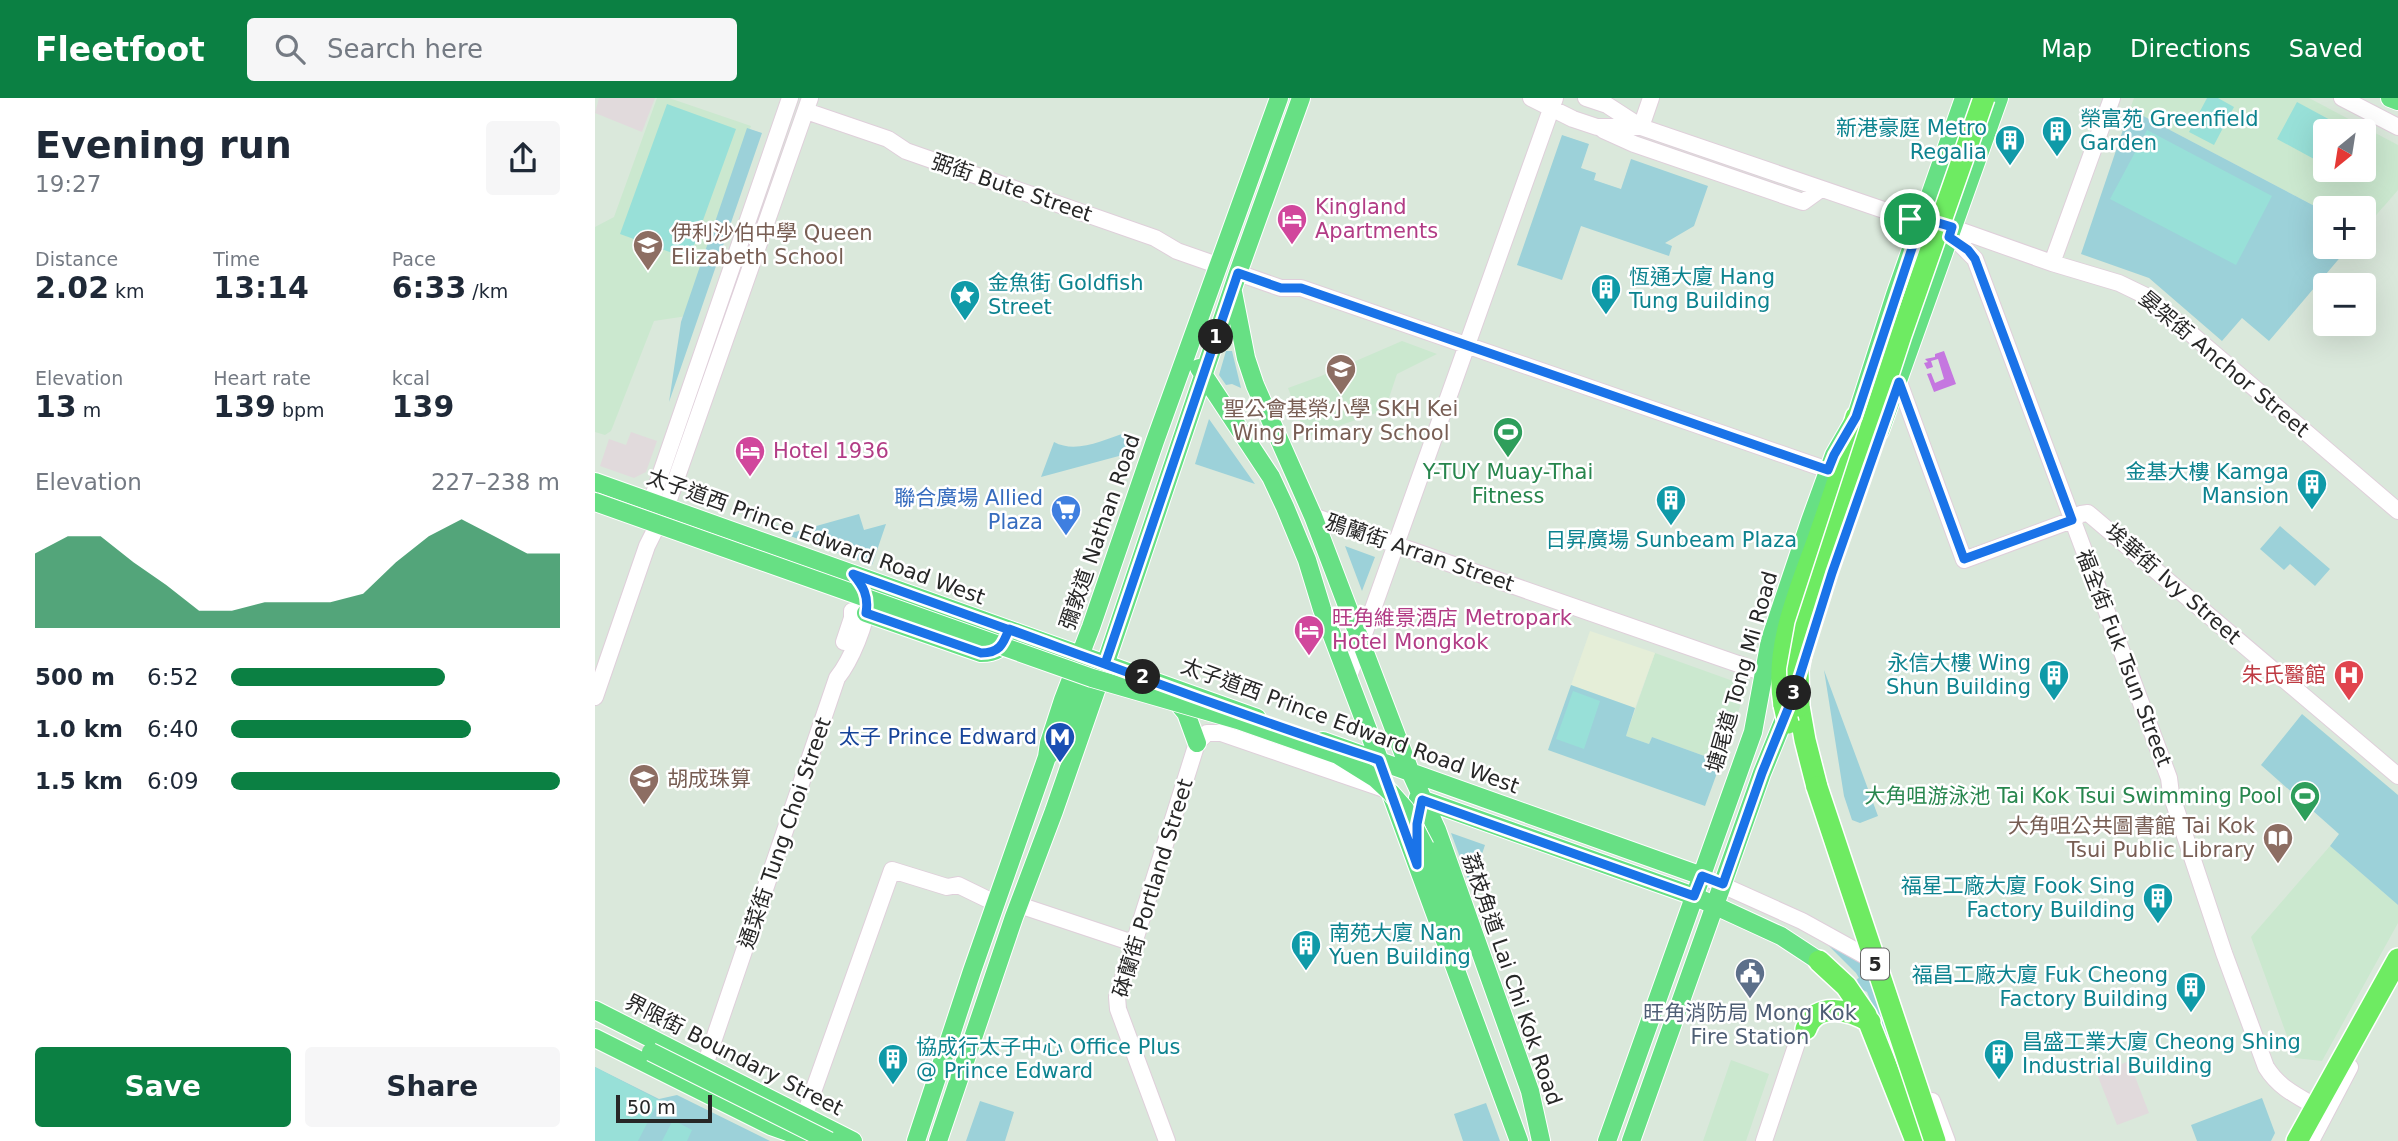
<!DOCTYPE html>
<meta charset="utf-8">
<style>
:root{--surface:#fff;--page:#f6f6f7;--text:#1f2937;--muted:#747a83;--accent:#0b8043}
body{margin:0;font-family:"DejaVu Sans","Noto Sans TC",sans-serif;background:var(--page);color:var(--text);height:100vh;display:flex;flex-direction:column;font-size:26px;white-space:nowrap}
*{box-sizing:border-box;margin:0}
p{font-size:23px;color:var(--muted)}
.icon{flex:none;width:38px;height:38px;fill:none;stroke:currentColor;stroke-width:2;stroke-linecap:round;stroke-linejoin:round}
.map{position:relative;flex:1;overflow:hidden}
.details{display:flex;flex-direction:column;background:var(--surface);width:595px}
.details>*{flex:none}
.needle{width:46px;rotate:210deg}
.fabs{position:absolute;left:1718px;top:21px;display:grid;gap:14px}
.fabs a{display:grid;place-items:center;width:63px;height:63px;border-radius:7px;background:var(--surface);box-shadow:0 7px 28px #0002;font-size:35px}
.scale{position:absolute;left:21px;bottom:18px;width:96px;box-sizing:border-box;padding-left:7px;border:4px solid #272727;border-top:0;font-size:19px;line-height:24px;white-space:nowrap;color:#272727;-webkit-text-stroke:5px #fff;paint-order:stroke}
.pin{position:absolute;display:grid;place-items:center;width:60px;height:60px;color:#fff;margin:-30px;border:4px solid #fff;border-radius:50%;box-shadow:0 2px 7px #0007}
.km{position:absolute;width:35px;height:35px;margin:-18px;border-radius:50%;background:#222;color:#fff;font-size:19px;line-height:35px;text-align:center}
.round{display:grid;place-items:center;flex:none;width:74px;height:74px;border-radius:7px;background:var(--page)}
.head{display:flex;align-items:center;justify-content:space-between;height:119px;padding:0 35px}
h1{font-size:38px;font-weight:800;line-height:52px}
.figures{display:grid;grid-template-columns:repeat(3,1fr);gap:10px;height:119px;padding:7px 35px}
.figures div{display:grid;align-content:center}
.figures b{font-size:30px;font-weight:800}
.figures small{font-size:19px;font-weight:400}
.figures p{font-size:19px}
.chart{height:196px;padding:14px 35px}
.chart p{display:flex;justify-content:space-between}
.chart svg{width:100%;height:126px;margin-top:7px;fill:var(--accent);opacity:.7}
.primary-button{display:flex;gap:14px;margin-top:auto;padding:14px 35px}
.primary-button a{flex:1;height:80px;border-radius:7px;background:var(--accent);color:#fff;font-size:28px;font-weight:800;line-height:80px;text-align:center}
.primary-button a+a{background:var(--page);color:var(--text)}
ul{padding:0 35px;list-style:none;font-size:23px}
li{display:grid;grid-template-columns:112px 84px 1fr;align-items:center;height:52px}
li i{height:18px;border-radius:9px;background:var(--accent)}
header{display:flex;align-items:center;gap:42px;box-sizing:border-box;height:98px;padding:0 35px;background:var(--accent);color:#fff}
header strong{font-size:33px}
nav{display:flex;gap:38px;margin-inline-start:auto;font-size:24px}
.search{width:490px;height:63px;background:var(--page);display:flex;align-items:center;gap:18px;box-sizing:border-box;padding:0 24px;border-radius:7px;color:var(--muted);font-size:26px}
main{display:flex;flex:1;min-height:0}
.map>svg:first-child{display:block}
</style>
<header>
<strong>Fleetfoot</strong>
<div class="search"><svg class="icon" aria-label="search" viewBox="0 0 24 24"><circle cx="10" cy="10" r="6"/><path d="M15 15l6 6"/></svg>Search here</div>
<nav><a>Map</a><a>Directions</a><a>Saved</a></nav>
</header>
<main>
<section class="details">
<div class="head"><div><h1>Evening run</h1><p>19:27</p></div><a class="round"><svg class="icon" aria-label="share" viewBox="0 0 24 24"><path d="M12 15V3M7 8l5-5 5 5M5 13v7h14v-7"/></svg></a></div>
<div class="figures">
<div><p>Distance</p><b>2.02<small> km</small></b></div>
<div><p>Time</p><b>13:14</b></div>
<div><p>Pace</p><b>6:33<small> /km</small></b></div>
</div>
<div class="figures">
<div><p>Elevation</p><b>13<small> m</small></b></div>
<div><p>Heart rate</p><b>139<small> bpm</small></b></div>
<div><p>kcal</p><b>139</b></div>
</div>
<div class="chart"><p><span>Elevation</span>227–238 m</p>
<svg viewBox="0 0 160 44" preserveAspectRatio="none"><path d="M0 44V18L10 12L20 12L30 21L40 29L50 38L60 38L70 35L80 35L90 35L100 32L110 21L120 12L130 6L140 12L150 18L160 18V44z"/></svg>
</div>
<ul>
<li><b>500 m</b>6:52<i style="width:65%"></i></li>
<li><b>1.0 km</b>6:40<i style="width:73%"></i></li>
<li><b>1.5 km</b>6:09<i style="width:100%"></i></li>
</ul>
<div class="primary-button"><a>Save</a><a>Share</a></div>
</section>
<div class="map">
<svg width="1803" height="1043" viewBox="0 0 1803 1043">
<rect width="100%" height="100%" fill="#dae8db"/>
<path fill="#e1dadc" d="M4,0H60L47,34L0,15Z
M36,334L62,343L51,374L39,380L5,368L14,341L31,347Z
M1534,963L1554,1015L1522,1027L1502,976Z"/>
<path fill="#cbe8cf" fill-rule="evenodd" d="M62,0H74L156,28L92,218L59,223L16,333L10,337L0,334V129L19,119Z
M1539,0H1714L1803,47V92L1769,131V110H1731V114L1535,11ZM1731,33H1769V72H1731Z
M807,243L842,256L802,276L790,312L711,339L693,290L726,278Z
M1060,555L1152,588L1126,664L1057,639L1054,646L1031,638Z
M1735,748L1803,807V825L1727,963L1700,960L1656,839Z
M1136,962L1174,976L1151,1043H1108Z"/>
<path fill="#e5eed8" d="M995,533L1060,555L1040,610L976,587Z"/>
<path fill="#9cd1d9" d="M1535,11L1731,114V149H1754L1674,243L1647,220L1627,243L1554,180L1486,156Z
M152,30L167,35L74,304L86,224Z
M967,37L994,46L986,70L1001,75L999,82L1026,91L1036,61L1113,88L1099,128L1070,145L1077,148L1074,158L986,128L967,182L922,167Z
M631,253H637L646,290L637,286L631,287L624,277Z
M614,321L660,386L600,366Z
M530,335L534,338L538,346L535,355L446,379L459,344C481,356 508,342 530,335Z
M264,416L269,432L291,426L277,467L178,432L180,427L200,434Z
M1685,428L1735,471L1720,488L1695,466L1689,472L1665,451Z
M750,448L780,459L767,493Z
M1229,572L1283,718L1265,725L1257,722L1249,698Z
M976,587L1040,610L1031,638L1054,646L1057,639L1126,664L1110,708L953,652Z
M1707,616L1803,697V807L1735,748L1744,736L1666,667Z
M856,735L890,747L876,789Z
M1228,842L1281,869L1310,949L1297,954L1272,894L1264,890L1262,881L1264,880L1261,875Z
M0,969L64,1001L82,997L175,1043H0Z
M1667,1000L1680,1035L1676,1043H1602L1596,1027Z
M385,1003L419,1014L410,1043H371Z
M891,1005L905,1043H868L859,1016Z"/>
<path fill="#98e0d8" d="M1612,0H1623L1639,9L1619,47L1594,34Z
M1702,4L1739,24L1734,33H1731V40L1719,61L1682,41Z
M72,6L141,31L94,161L25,136Z
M1552,32L1677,98L1641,167L1515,101Z
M978,593L1005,603L989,651L961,641Z
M0,969L64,1002L43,1043H0Z
M78,1022L97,1032L92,1043H67Z"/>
<path fill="#c577e0" d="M1349,253L1361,286L1339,294L1332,276L1336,275L1340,285L1349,281L1343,261L1336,263L1338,269L1332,271L1329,265L1333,264L1330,261L1340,259V256Z"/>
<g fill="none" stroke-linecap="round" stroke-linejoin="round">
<g stroke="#dfcfda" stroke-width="18">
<path id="secondary" d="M936,0L978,21L1002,29H1046L1315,121L1324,129L1364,145L1380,161L1574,680L1576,696L1629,855L1671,969C1682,987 1698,996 1716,1006
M991,0L1012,7L1046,29
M1747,0L1803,29
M211,13L293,41L311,53L560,140L582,153L622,167
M1046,29L1056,0
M1008,32L1039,46L1208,104L1226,91
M1347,126L1457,165L1524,185L1553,199L1803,413
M1457,165L1517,0
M643,175L686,190H706L1233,372
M1304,284L1369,462L1477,422L1486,416L1493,415L1803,678
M56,404L195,0
M718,418L1169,575
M249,544L257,520V513
M753,581L960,0
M0,599L52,448L71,410L215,0
M1107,778L1207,823L1283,865
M424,807L538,845
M106,979L242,580C255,564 273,524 272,502
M1337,1003L1352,1043
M209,1019L297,772L352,789L363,787L400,805
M572,1043L523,911L522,899L602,645L612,635H626L789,691
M1169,1043L1202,945L1211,931
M1716,1043L1755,969"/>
</g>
<g stroke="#fff" stroke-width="20">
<path id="primary" d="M1795,0L1803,3
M638,194L651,260L660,287L718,418L815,673L842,732L935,993L946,1043
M604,270L676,379L690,409L712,462L727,511L787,669
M1285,333L1404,0
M0,384L662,620
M271,515L386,555C400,555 407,551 411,538
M578,599L591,615L602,645
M728,643L1107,778
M453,658L468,642L489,580L497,565
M797,699L924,1043
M823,700L1099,798L1186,838L1224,863
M830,749L865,847
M0,912L258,1043
M0,940L176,1028L218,1043
M321,1043L377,873L452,659L454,645L468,602L496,529L560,343L684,0
M343,1043L419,819L459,713L514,555L643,175L706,0
M1012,1043L1158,634L1175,542L1215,423L1239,357L1261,319L1300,197L1369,0
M1036,1043L1167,675L1194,609"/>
</g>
<g stroke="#fff" stroke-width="24">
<path id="highway" d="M1189,607C1179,550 1204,494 1223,441C1237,401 1251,361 1261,319
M1204,608L1210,642L1222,689
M1224,863L1251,888L1271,917L1321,1043
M1211,931C1220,903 1256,912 1275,924
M1702,1043L1803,861"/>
</g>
<use href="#secondary" stroke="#fff" stroke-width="16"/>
<use href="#primary" stroke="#67e084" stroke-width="18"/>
<use href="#highway" stroke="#6eeb62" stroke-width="21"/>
<g stroke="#fff" stroke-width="20" stroke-linecap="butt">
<path id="primary-bridge" d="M0,404L497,580L643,622L743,657L780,680L796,695L810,711L830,749
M56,954L234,1043"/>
</g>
<g stroke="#fff" stroke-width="24" stroke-linecap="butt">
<path id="highway-bridge" d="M1189,607L1193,625
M1204,608L1203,572L1211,528L1306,237L1389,0
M1222,689L1340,1043"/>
</g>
<use href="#primary-bridge" stroke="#67e084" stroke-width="18"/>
<use href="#highway-bridge" stroke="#6eeb62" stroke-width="21"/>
</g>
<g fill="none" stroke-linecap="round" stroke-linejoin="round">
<g stroke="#fff" stroke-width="14">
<path id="route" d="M1315,121L1324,129L1261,319L1239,357L1233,372L706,190H686L643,175L510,566C426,536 342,506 258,476C268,488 274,498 271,515L386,555C404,555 408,547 414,531C537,576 660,622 784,662L822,767V726L827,702L1099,798L1107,778L1128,786L1167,675L1199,596L1237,475L1304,284L1369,461L1477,422L1380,161L1373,152L1354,139L1357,129L1327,120L1315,121"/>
</g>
<use href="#route" stroke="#1a73e8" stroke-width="9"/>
</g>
<defs>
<g id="building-pin" transform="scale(1.575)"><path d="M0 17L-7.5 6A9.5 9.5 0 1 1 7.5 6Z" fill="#0f9aa8" stroke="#fff"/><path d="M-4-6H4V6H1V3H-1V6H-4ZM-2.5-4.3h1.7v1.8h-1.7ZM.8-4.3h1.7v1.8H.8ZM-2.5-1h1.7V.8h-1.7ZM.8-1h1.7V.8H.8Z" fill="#fff"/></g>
<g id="hotel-pin" transform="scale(1.575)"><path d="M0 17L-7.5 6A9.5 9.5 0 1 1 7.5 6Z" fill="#d1479c" stroke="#fff"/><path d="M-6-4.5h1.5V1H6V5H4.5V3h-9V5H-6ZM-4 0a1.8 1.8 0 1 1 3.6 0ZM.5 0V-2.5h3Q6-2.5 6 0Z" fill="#fff"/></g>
<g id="school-pin" transform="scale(1.575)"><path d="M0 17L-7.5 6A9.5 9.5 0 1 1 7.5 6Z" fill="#8d6e63" stroke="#fff"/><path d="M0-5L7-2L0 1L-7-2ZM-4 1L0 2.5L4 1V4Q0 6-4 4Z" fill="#fff"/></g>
<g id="sight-pin" transform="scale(1.575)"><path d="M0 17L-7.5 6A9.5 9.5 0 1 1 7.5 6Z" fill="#0f9aa8" stroke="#fff"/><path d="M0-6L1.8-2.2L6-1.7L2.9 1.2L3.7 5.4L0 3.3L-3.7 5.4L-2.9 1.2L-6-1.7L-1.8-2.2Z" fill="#fff"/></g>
<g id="stadium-pin" transform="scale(1.575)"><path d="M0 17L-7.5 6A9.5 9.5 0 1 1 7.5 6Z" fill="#2e9e5b" stroke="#fff"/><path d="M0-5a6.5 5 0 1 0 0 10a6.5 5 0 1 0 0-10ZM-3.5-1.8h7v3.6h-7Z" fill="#fff"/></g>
<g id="supermarket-pin" transform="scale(1.575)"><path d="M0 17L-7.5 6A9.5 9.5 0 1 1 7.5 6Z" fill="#3f7fe0" stroke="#fff"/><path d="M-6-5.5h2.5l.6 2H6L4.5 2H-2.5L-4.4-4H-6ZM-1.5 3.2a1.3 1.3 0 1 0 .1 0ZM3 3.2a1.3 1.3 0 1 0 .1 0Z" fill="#fff"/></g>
<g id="hospital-pin" transform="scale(1.575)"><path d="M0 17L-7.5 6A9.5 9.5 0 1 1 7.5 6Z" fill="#e0444e" stroke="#fff"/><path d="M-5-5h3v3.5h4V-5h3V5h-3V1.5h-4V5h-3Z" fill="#fff"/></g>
<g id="metro-pin" transform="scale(1.575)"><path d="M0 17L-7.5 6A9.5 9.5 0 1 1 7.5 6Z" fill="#1a4fb4" stroke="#fff"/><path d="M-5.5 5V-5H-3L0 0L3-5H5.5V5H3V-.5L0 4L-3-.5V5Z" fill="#fff"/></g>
<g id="library-pin" transform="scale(1.575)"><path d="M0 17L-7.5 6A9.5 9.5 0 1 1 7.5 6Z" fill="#8d6e63" stroke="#fff"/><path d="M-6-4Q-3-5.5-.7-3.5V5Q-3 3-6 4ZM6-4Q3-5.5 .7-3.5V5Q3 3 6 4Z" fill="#fff"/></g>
<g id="civic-pin" transform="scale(1.575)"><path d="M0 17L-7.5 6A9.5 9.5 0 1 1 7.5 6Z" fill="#5c6f8a" stroke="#fff"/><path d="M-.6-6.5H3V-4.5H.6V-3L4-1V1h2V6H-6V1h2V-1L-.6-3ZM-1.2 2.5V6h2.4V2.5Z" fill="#fff"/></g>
</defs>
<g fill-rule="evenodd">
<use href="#building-pin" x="1462" y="33"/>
<use href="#building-pin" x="1415" y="42"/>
<use href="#hotel-pin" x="697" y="121"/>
<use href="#school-pin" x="53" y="147"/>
<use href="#building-pin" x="1011" y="191"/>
<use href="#sight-pin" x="370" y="197"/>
<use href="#school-pin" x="746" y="271"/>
<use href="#stadium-pin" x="913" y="334"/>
<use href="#hotel-pin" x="155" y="353"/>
<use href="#building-pin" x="1717" y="386"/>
<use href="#building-pin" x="1076" y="402"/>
<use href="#supermarket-pin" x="471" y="412"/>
<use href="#hotel-pin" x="714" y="532"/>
<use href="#building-pin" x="1459" y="577"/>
<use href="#hospital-pin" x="1754" y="577"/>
<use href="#metro-pin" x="465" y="639"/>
<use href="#school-pin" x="49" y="681"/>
<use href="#stadium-pin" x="1710" y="698"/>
<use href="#library-pin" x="1683" y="740"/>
<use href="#building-pin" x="1563" y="800"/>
<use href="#building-pin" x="711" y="847"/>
<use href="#civic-pin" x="1155" y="875"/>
<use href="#building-pin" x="1596" y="889"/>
<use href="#building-pin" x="1404" y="956"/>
<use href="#building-pin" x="298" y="961"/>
</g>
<g text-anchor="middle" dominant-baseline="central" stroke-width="5" stroke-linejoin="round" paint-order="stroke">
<rect fill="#fff" stroke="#686868" stroke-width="2" x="1266" y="850.5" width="28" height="31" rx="5"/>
<g font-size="19" font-weight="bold" fill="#272727">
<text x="1280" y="866">5</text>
</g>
<g font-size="21" fill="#0d838f" stroke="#fff" text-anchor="start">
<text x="1485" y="21">榮富苑 Greenfield<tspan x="1485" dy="24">Garden</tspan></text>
<text x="1392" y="30" text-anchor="end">新港豪庭 Metro<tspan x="1392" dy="24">Regalia</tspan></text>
<text x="1034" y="179">恆通大廈 Hang<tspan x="1034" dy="24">Tung Building</tspan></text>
<text x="393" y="185">金魚街 Goldfish<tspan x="393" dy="24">Street</tspan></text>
<text x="1694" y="374" text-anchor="end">金基大樓 Kamga<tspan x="1694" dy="24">Mansion</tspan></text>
<text x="1076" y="442" text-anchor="middle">日昇廣場 Sunbeam Plaza</text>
<text x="1436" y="565" text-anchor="end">永信大樓 Wing<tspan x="1436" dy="24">Shun Building</tspan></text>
<text x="1540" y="788" text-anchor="end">福星工廠大廈 Fook Sing<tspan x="1540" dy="24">Factory Building</tspan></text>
<text x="734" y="835">南苑大廈 Nan<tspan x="734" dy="24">Yuen Building</tspan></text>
<text x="1573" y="877" text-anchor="end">福昌工廠大廈 Fuk Cheong<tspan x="1573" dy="24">Factory Building</tspan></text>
<text x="1427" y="944">昌盛工業大廈 Cheong Shing<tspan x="1427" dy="24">Industrial Building</tspan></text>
<text x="321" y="949">協成行太子中心 Office Plus<tspan x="321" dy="24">@ Prince Edward</tspan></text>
</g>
<g font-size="21" fill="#272727" stroke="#fff">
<text transform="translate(417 90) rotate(19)">弼街 Bute Street</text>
<text transform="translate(1629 266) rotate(40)">晏架街 Anchor Street</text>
<text transform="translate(505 434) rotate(-71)">彌敦道 Nathan Road</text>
<text transform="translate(221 439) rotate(20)">太子道西 Prince Edward Road West</text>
<text transform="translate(825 455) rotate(19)">鴉蘭街 Arran Street</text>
<text transform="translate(1578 486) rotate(41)">埃華街 Ivy Street</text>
<text transform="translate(1529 560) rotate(69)">福全街 Fuk Tsun Street</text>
<text transform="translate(1147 574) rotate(-74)">塘尾道 Tong Mi Road</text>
<text transform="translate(755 628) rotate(20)">太子道西 Prince Edward Road West</text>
<text transform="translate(190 735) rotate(-71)">通菜街 Tung Choi Street</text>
<text transform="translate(558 790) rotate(-73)">砵蘭街 Portland Street</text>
<text transform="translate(917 881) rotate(71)">荔枝角道 Lai Chi Kok Road</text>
<text transform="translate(139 957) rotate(27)">界限街 Boundary Street</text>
</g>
<g font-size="21" fill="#b23c85" stroke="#fff" text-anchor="start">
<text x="720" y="109">Kingland<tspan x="720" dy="24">Apartments</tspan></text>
<text x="178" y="353">Hotel 1936</text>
<text x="737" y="520">旺角維景酒店 Metropark<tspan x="737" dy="24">Hotel Mongkok</tspan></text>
</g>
<g font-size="21" fill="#785e54" stroke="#fff" text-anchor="start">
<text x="76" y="135">伊利沙伯中學 Queen<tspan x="76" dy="24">Elizabeth School</tspan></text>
<text x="746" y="311" text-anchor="middle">聖公會基榮小學 SKH Kei<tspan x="746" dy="24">Wing Primary School</tspan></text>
<text x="72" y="681">胡成珠算</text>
<text x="1660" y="728" text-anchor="end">大角咀公共圖書館 Tai Kok<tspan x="1660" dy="24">Tsui Public Library</tspan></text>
</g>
<g font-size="21" fill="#27864d" stroke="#fff">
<text x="913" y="374">Y-TUY Muay-Thai<tspan x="913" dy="24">Fitness</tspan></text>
<text x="1687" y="698" text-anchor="end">大角咀游泳池 Tai Kok Tsui Swimming Pool</text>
</g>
<g font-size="21" fill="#366cbe" stroke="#fff" text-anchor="end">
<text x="448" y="400">聯合廣場 Allied<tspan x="448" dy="24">Plaza</tspan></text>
</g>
<g font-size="21" fill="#be3a42" stroke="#fff" text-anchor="end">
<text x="1731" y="577">朱氏醫館</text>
</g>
<g font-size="21" fill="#164399" stroke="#fff" text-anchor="end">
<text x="442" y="639">太子 Prince Edward</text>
</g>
<g font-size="21" fill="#4e5e75" stroke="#fff">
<text x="1155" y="915">旺角消防局 Mong Kok<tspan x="1155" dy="24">Fire Station</tspan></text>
</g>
</g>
</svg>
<div class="fabs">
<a><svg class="needle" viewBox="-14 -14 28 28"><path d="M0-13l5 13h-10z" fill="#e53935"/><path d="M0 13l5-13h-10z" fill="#747a83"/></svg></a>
<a>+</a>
<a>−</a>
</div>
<div class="scale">50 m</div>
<div class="pin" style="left:1315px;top:121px;background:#1e9e55"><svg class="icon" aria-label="arrive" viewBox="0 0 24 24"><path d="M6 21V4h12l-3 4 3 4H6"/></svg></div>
<b class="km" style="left:621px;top:239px">1</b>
<b class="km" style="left:548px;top:579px">2</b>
<b class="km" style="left:1199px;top:595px">3</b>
</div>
</main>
